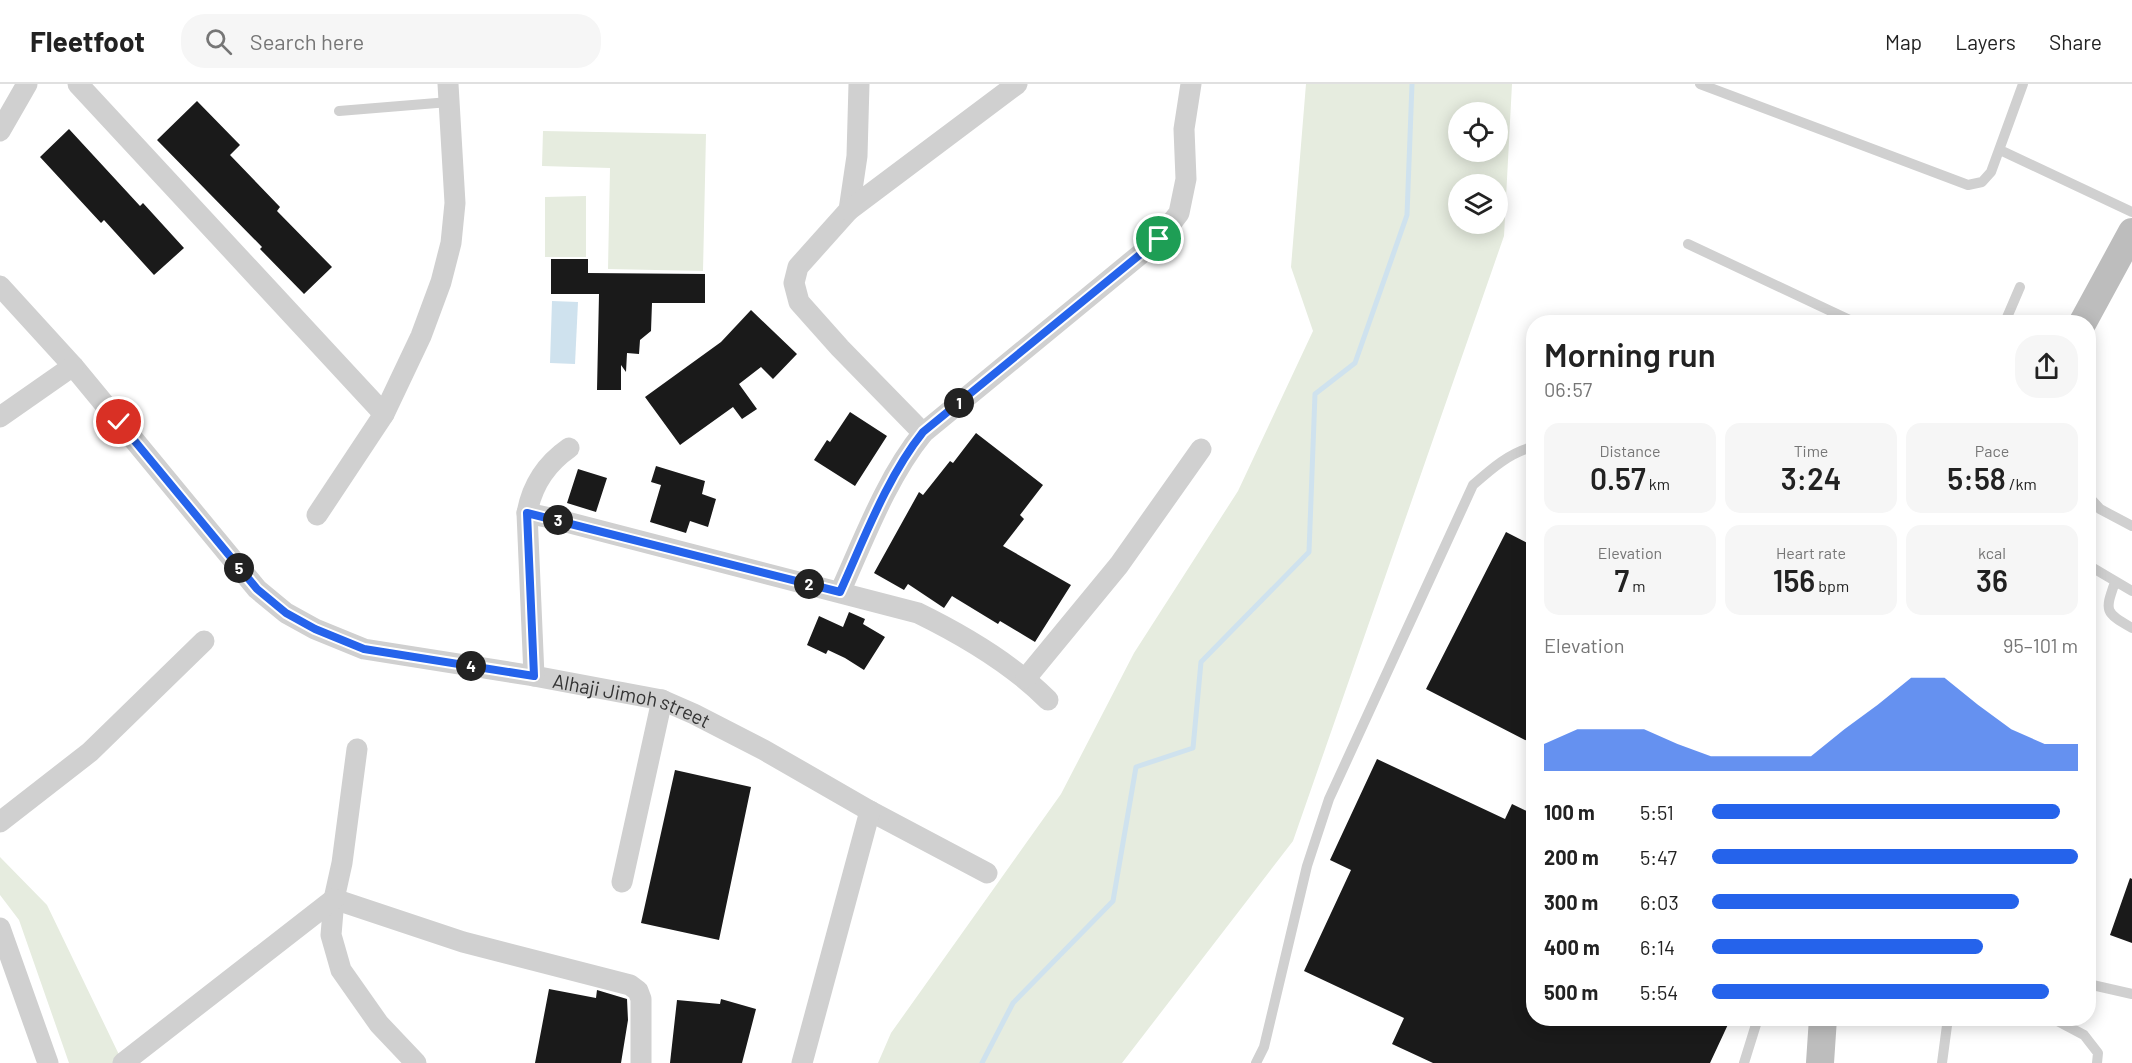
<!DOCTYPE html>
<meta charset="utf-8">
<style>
:root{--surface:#fff;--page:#f6f6f6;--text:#222;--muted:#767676;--line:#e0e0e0;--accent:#2563eb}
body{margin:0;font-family:Barlow,sans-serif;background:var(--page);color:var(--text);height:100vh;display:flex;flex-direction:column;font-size:22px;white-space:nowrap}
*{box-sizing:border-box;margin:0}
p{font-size:20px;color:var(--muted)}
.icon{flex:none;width:33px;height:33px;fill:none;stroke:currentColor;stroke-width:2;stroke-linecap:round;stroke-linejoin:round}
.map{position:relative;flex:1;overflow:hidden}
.side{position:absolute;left:1526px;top:231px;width:570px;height:711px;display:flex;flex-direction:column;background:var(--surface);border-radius:24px;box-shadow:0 3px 15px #0003}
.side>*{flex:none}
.fabs{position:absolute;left:1448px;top:18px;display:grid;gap:12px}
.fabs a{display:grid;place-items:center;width:60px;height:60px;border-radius:50%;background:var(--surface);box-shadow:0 3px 15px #0003;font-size:30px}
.pin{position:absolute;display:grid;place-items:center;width:51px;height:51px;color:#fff;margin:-26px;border:3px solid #fff;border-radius:50%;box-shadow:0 2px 6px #0007}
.km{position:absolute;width:30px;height:30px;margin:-15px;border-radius:50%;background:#222;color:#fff;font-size:16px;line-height:30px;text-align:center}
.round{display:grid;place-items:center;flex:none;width:63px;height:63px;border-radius:24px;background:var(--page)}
.summary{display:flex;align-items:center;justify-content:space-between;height:102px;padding:0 18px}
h1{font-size:33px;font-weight:600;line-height:45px}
.figures{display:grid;grid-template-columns:repeat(3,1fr);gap:9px;height:102px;padding:6px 18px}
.figures div{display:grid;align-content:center;border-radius:15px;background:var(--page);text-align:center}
.figures b{font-size:30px;font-weight:600}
.figures small{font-size:16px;font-weight:400}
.figures p{font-size:16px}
.chart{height:168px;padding:12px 18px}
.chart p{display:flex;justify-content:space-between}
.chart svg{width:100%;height:108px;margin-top:6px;fill:var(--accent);opacity:.7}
ul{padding:0 18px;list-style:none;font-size:20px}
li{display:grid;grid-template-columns:96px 72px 1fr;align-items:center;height:45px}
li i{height:15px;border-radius:8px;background:var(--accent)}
header{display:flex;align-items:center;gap:36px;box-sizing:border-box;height:84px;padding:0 30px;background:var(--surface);border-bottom:2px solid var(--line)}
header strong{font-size:28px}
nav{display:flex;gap:33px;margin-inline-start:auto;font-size:21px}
.search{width:420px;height:54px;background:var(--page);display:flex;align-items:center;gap:15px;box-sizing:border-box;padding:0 21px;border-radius:24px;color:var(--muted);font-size:22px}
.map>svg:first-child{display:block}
</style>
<header>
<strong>Fleetfoot</strong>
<div class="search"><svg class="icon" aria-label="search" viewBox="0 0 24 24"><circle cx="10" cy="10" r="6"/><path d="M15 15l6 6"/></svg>Search here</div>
<nav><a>Map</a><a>Layers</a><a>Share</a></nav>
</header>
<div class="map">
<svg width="2132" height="979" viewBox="0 0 2132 979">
<rect width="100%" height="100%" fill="#fff"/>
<path fill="#e6ecdf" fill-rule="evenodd" d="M1306,0H1512L1504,152L1293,757L1122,979H878L891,949L1061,710L1134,569L1238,407L1313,247L1291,183ZM1497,28V68H1458V28ZM1497,100V140H1458V100Z
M543,47L706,50L703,187L608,185L610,84L542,82Z
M586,112V173H545V113Z
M0,773L47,821L123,979H69L19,836L0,811Z"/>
<path fill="#cfe2ee" d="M552,217L578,218L575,280L550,279Z"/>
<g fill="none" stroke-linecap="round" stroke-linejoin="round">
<path stroke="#cfe2ee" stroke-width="5" d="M982,979L1013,919L1113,817L1136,683L1193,664L1201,578L1309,468L1315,310L1355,279L1407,131L1412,0"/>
</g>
<path fill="#1a1a1a" d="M197,17L240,61L230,71L280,123L277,127L332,183L304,210L260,165L262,163L157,56Z
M69,45L140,122L143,119L184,164L154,191L104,136L101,139L40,73Z
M551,175H588V189L705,190V219H652L651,247L640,256L639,270L627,269L626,288L621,281V306H597L599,210H551Z
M751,226L797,270L773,295L761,283L739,300L757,325L742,335L733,323L680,361L645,313L721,258Z
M850,328L887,352L855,402L814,376L827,356L830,358Z
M976,349L1043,401L1020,431L1024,435L1003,462L1071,501L1035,558L1000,537L998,540L952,512L944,524L908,500L904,506L874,489L919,408L923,411L950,377L953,379Z
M656,382L705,397L702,410L716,415L708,443L690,437L686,449L650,438L661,401L651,398Z
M578,385L607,394L596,428L567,419Z
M1506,448L1533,462V660L1426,605Z
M849,528L865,535L863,540L885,553L864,586L845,574L828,566L826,570L807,561L819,532L843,543Z
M1377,675L1505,735L1512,720L1533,730V934H1731L1710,979H1433L1392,960L1404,934L1304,887L1351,786L1330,776Z
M675,686L751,703L719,856L641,839Z
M2130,794L2132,795V859L2110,851Z
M549,905L596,914L597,906L627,915L628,936L621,979H535Z
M721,915L756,925L742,979H670L677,916L720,920Z"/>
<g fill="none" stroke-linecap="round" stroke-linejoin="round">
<path stroke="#d0d0d0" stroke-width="10" d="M1700,0L1968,101L1982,98L1991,88L2023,0
M339,27L449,18
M2000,66L2132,128
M1688,160L1854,238
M2005,238L2020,203
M2088,412L2100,425L2132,442
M2088,481L2132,507
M2115,498C2105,527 2104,528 2132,544
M2088,900L2132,910
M2052,934L2084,951L2098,969L2097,979
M1256,979L1264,963L1307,782L1329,715L1473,401C1490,386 1510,368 1533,363
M1744,979L1758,934
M1942,979L1948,934"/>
<g stroke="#d0d0d0" stroke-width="21">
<path d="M78,0L384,330"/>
<path d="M859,0L857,72L849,126L798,183L794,199L799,218L840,264L923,349"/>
<path d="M0,47L27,0"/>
<path d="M849,126L1017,0"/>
<path id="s1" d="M0,202L73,282L257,505L286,529L315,545L364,565L534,592L662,616L694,630L764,666L870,727L987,789"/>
<path d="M0,333L73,282"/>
<path d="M527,429L555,435L918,529C965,552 1011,579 1048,616"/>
<path d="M317,431L384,330L421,252L441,198L451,159L455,119L448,0"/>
<path d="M840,508C864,455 887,393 923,349L1159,155L1179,129L1186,95L1184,45L1191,0"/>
<path d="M534,592L527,429C532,401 546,380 569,364"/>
<path d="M1026,594L1119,481L1201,365"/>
<path d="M357,665L342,779L334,815L331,851L341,886L379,940L416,979"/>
<path d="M0,738L90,668L204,557"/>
<path d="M622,798L662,616"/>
<path d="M334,815L463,858L630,901L638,907L641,915V979"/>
<path d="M0,844L48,979"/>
<path d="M123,979L334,815"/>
<path d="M802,979L870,727"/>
</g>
<path stroke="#bdbdbd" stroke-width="28" d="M2083,238L2132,148
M1820,979L1823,934"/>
</g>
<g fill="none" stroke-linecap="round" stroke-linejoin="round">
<g stroke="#fff" stroke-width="12">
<path id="route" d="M119,338L257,505L286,529L315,545L364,565L534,592L527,429L840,508C864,455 887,393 923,348L1159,155"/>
</g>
<use href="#route" stroke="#2563eb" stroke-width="8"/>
</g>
<g text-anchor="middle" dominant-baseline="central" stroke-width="6" stroke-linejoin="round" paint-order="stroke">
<g font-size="20" fill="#333" stroke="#fff">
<text stroke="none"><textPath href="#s1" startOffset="794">Alhaji Jimoh street</textPath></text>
</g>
</g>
</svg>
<div class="fabs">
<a><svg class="icon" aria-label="locate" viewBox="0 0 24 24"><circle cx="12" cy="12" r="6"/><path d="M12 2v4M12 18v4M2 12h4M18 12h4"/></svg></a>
<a><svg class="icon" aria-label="layers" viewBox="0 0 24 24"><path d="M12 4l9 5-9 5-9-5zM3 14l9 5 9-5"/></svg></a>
</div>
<div class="pin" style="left:1159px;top:155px;background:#1e9e55"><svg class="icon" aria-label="arrive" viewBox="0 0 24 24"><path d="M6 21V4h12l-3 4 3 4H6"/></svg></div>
<div class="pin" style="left:119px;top:338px;background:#d93025"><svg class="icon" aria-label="check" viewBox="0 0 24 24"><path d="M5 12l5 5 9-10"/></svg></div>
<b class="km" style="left:959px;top:319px">1</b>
<b class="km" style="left:809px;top:500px">2</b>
<b class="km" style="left:558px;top:436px">3</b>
<b class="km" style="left:471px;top:582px">4</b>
<b class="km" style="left:239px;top:484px">5</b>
<section class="side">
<div class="summary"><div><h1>Morning run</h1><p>06:57</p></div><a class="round"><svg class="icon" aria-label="share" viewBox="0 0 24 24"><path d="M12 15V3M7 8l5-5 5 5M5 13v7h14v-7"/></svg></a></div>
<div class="figures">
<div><p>Distance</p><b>0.57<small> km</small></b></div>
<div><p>Time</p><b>3:24</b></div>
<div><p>Pace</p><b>5:58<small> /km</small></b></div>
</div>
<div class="figures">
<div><p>Elevation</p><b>7<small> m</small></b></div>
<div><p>Heart rate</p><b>156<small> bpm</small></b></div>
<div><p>kcal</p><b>36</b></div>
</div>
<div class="chart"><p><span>Elevation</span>95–101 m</p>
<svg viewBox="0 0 160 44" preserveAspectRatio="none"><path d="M0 44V33L10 27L20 27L30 27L40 33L50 38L60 38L70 38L80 38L90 27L100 17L110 6L120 6L130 17L140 27L150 33L160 33V44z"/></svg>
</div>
<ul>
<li><b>100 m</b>5:51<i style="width:95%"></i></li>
<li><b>200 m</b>5:47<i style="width:100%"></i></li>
<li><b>300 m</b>6:03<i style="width:84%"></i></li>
<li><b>400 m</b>6:14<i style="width:74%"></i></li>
<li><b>500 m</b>5:54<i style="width:92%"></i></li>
</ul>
</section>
</div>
